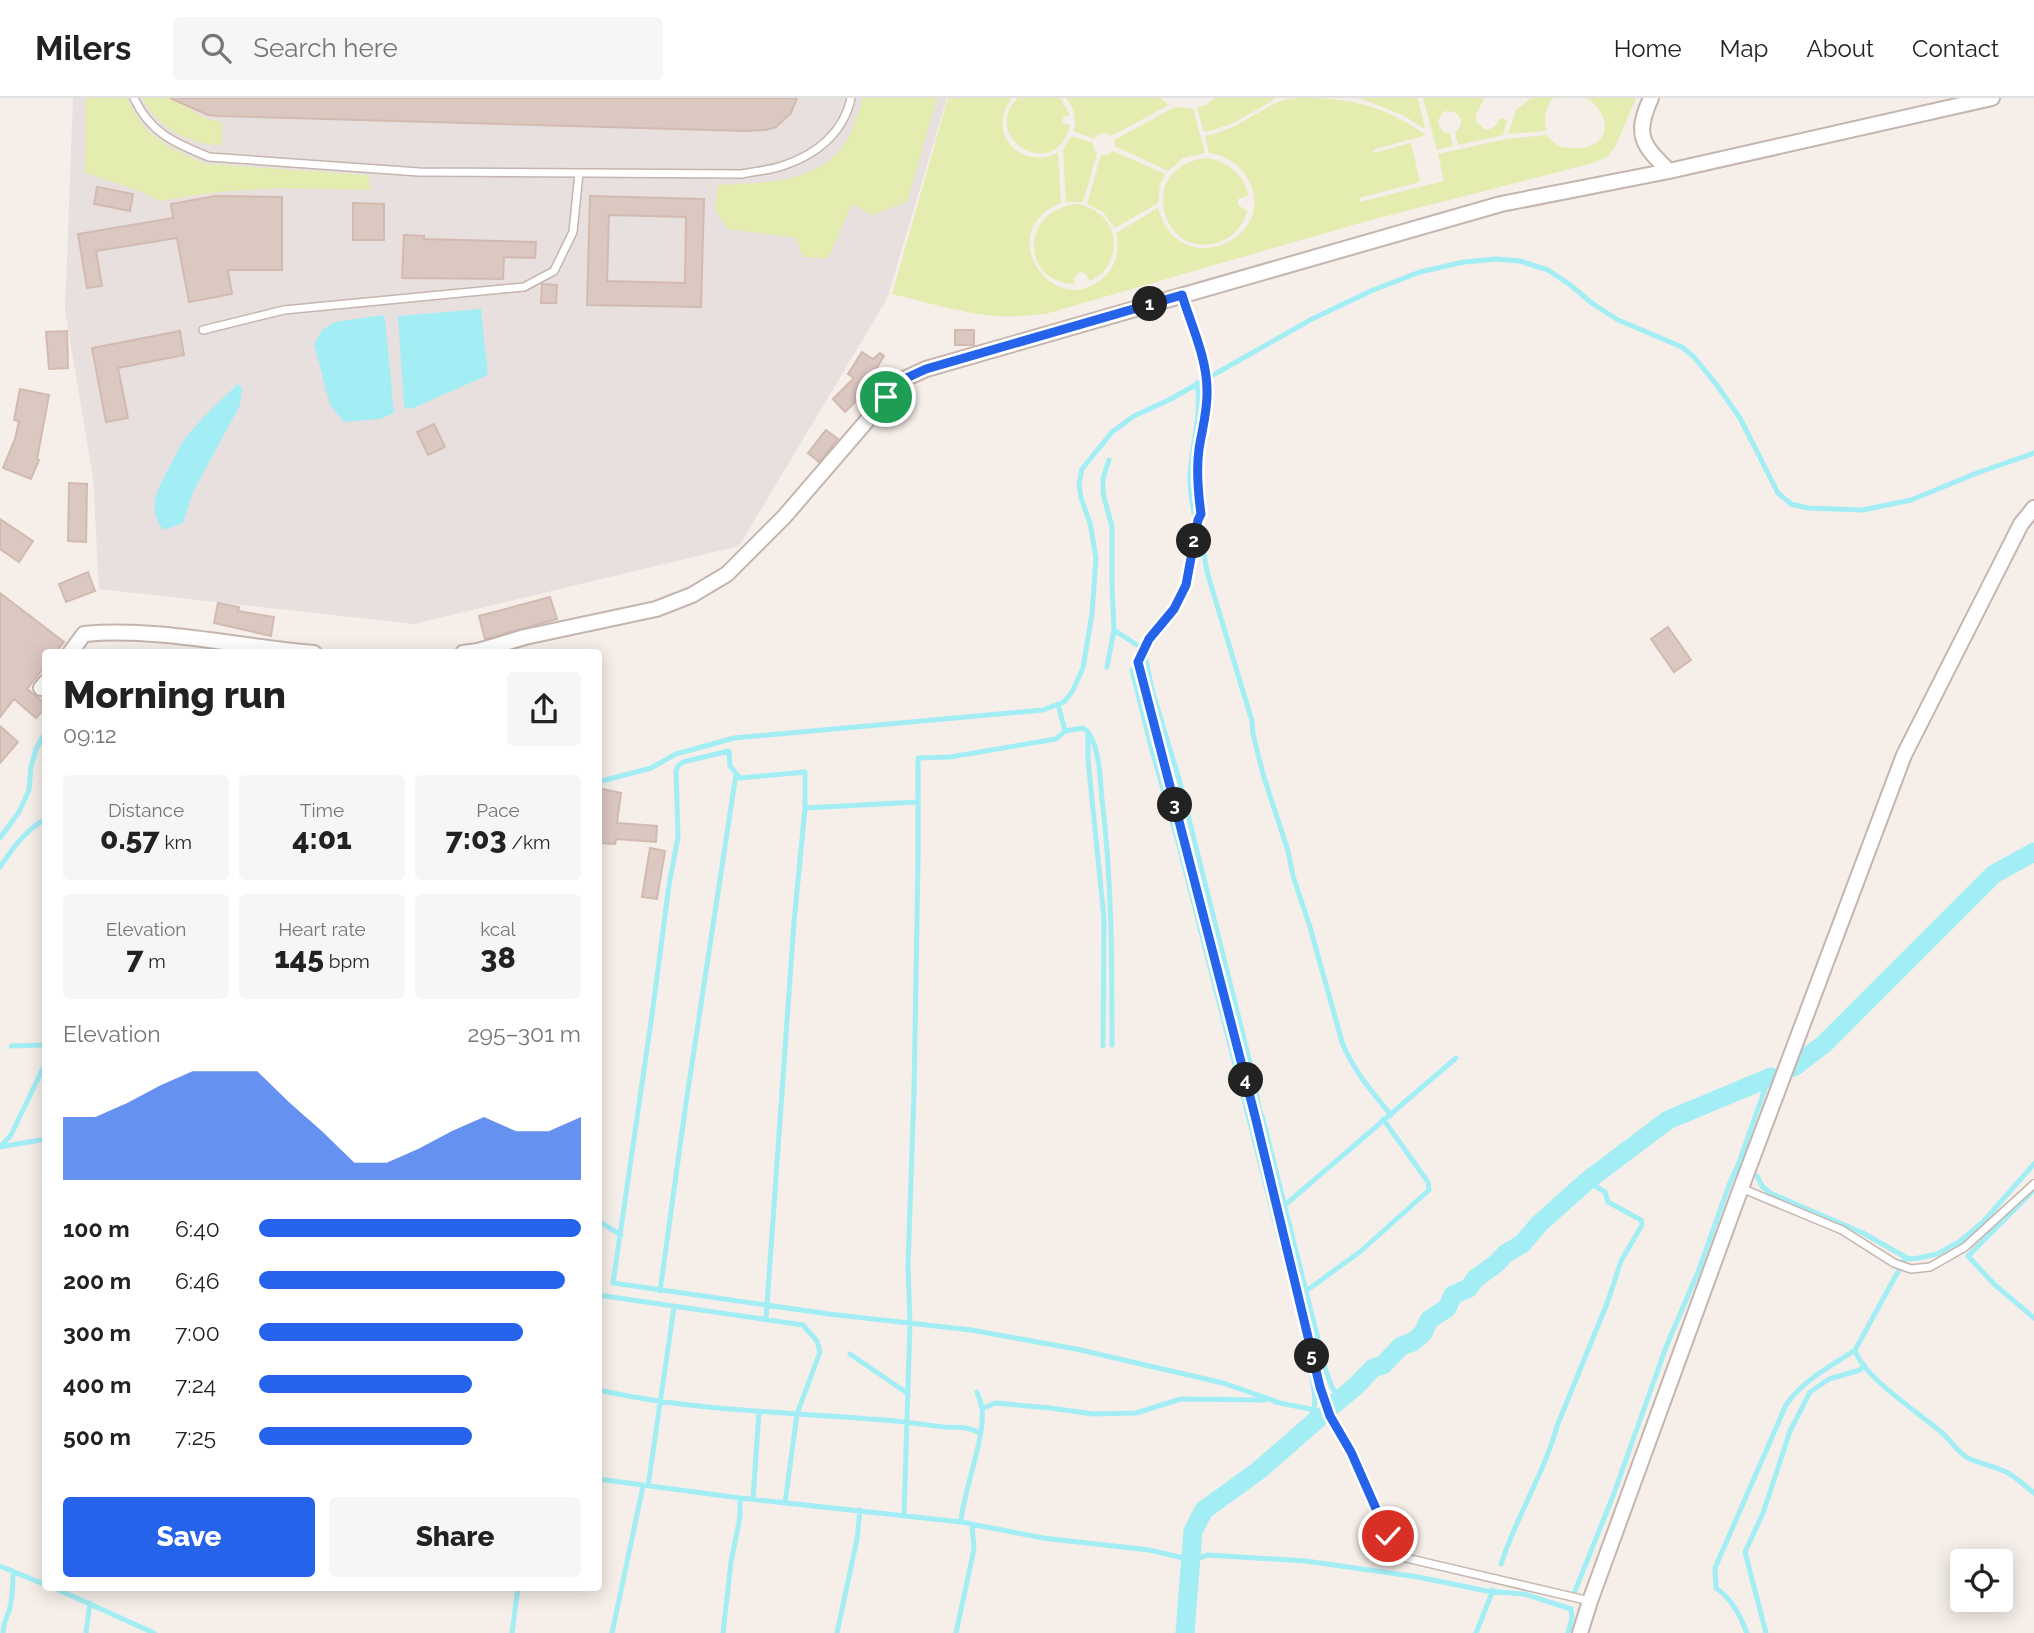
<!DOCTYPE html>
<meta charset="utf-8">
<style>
:root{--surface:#fff;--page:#f6f6f6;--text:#222;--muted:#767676;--line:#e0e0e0;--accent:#2563eb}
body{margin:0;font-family:Raleway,sans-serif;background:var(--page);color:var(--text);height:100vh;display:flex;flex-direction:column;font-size:26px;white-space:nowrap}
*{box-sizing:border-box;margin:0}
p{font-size:23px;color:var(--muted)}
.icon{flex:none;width:38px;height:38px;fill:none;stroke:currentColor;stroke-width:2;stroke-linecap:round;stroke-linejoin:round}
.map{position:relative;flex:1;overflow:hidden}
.drawer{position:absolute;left:42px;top:551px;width:560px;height:942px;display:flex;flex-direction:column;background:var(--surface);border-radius:7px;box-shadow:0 4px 18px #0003}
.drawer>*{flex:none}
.fabs{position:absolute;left:1950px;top:1451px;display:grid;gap:14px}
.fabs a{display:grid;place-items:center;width:63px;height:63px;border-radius:7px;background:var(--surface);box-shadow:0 4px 18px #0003;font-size:35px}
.pin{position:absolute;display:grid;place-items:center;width:60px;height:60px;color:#fff;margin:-30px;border:4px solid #fff;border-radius:50%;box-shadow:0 2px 7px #0007}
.km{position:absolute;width:35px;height:35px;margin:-18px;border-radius:50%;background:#222;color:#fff;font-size:19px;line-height:35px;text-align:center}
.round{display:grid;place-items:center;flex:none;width:74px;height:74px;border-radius:7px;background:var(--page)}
.headline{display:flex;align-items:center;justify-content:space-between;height:119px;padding:0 21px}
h1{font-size:38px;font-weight:800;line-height:52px}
.figures{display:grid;grid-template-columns:repeat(3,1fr);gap:10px;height:119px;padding:7px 21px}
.figures div{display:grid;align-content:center;border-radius:7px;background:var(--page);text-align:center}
.figures b{font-size:30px;font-weight:800}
.figures small{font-size:19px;font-weight:400}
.figures p{font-size:19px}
.chart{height:196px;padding:14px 21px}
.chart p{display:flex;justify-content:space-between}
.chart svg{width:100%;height:126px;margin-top:7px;fill:var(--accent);opacity:.7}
.action{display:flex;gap:14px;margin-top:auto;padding:14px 21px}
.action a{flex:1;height:80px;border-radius:7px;background:var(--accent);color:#fff;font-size:28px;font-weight:800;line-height:80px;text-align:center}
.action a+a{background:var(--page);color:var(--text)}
ul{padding:0 21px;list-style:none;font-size:23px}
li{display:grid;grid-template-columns:112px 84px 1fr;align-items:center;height:52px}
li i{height:18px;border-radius:9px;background:var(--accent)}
header{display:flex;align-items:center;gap:42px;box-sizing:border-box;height:98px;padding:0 35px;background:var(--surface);border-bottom:2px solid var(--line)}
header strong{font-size:33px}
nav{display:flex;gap:38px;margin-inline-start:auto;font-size:24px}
.search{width:490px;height:63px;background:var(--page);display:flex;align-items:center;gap:18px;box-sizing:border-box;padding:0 24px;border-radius:7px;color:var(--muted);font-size:26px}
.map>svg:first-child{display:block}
</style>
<header>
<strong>Milers</strong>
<div class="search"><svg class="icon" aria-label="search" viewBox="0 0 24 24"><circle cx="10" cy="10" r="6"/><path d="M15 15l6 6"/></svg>Search here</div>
<nav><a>Home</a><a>Map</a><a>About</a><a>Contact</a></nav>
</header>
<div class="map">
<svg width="2034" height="1535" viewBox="0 0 2034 1535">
<rect width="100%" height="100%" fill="#f5eee9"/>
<path fill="#e8e0de" d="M73,0H947L887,201L739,448L414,526L99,491L93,379L65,213Z"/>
<path fill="#e4ecb0" d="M86,0H126L146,32L172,51L207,66L368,77L371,92L280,90L219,94L159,103L140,93L85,75Z
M142,0H182C192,16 204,21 222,24V47C189,47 158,30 142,0Z
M862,0H937L907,104L872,117L852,106L828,160L803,159L796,140L728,131L715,111L718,87C762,84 816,87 844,47C852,35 856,19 862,6Z
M948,0H1012C985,34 1020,73 1058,55L1061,105C988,135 1059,229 1107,176C1117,165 1120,149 1116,135L1158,110C1178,186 1281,141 1248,81C1240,66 1226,57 1209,55L1205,38C1238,32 1254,14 1283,2C1290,0 1301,0 1309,0C1354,0 1389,11 1426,37L1372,52L1374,55L1411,45L1420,84L1359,100L1360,104L1444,83L1438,56L1507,41L1546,37C1550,40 1555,46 1559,48C1562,50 1566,49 1570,50C1608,54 1617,21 1587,0H1636L1615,49L1607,59L1593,65L1367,123L1045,216C1029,217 1012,220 995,218C961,215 926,204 892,196Z
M1018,0H1060L1070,17L1064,19L1062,22L1063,25L1070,27C1055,88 978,38 1018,0Z
M1066,0H1160L1169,7L1111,38C1106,33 1098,34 1094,41L1074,33C1077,21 1074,10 1066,0Z
M1215,0H1276C1253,14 1231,29 1204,34L1197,10L1206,7Z
M1359,0H1418L1425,31L1403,17Z
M1423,0H1484L1476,17V23L1484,31C1493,32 1497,28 1500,20L1507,22L1503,37L1458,47L1455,34C1463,28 1463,20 1455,14L1445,13C1437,19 1436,27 1444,34L1450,35L1453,48L1437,52Z
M1531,0H1554C1544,9 1544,20 1546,33L1508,36L1516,12Z
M1175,9L1193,11L1205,55L1183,60L1168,73L1115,48L1114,42Z
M1072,38L1093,45L1094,52L1097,55L1083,104H1066L1063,51Z
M1113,53L1165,76L1160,87L1158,105L1115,130L1103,114L1087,106L1101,57H1108Z
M1209,60C1229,66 1244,76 1248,97L1238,101V107L1247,113C1244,125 1236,136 1224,142C1163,170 1131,66 1209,60Z
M1078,106C1085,108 1092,110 1098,115C1123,133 1117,171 1090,183L1085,175L1080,174L1074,180V186C1021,184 1019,111 1078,106Z"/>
<path fill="#a3eef5" d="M481,211L488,277L411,311L404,309L398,218Z
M383,217L385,221L394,315L380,321L344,324L330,307L314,246L322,232L335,224Z
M238,286L242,290L240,307L193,394L183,425L164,432C144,411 160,387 171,366C175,359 179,349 184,342C199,322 220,303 238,286Z"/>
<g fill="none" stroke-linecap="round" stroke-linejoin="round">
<path stroke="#a3eef5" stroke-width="5" d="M1194,415C1192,403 1189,390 1190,377C1192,346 1202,317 1197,285
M1200,431L1207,474L1252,623L1253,636L1263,676L1288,753L1293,778L1310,829L1342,944C1353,972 1372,994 1391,1017
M1114,532L1140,549
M1145,556L1152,592L1179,681L1254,981L1259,1011L1263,1021L1326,1273L1332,1289L1340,1302
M1107,569L1114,532L1112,487V429L1103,395V380L1109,362
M1132,572L1151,649L1177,740L1296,1205
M1065,633L1083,630L1088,634V662L1104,820L1103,948
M1088,634C1100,652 1100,680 1102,701C1112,783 1112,864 1112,947
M598,684L651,670L676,656L734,640L1043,612L1064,604L1072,594L1083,570L1092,516L1096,460L1090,425L1081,400L1079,386L1082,371L1112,334L1134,318L1169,302L1312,221L1373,192L1420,174L1464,164L1496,161L1520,163L1548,172L1569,186L1593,206L1618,222L1682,249L1694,259L1716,286L1740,320L1778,395L1791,406L1808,410L1863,412L1911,402L1977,375L2034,355
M918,704L805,710V674L740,680L730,668L729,653L683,664L678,668L676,673L678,739L669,787L652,917L613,1185L829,1216L971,1232L1076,1251L1223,1285L1278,1304
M0,740L19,714L29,692L31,669L36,651L46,633
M0,769C13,750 25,732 46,721
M11,948L46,947
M0,1049L11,1037L46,964
M0,1049L46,1041
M1757,1078L1762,1088L1770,1095L1863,1135L1909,1161L1919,1160L1937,1156L1959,1144L1983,1124L2034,1066
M2034,1092L1968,1158L1993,1185L2034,1220
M1285,1107L1456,960
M598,1123L621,1137
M1906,1159L1855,1252C1863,1279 1919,1315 1940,1333C1950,1341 1957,1354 1968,1360C1980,1366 1996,1368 2008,1375C2018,1381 2025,1388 2034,1395
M660,1193L686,1005L736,676
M1306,1193L1361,1153L1429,1092L1428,1084L1383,1021
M598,1197L803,1227L817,1243L820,1254L797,1316L785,1405
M766,1221L794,824L805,710
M850,1256L907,1295
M1310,1259L1315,1302L1314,1314
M598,1292C687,1312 779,1314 869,1321C894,1322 919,1326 944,1329C957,1330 968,1328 980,1335
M1275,1304L1310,1311L1319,1320
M982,1311L995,1305L1050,1310L1093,1316L1136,1315L1181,1301L1265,1302
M598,1381L740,1400L961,1424L1043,1440L1149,1452L1192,1462L1208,1457L1306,1463L1418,1479L1487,1493L1524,1496L1571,1511
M648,1388L674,1209
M753,1401L759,1313
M904,1418L910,1225L908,1168L914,995L918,763V660L950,659L1056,641L1065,633L1058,606
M961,1424C964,1389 985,1343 982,1310C981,1305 979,1299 977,1294
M1501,1466C1516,1419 1544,1376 1557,1328L1608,1203L1621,1163L1642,1127L1641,1122L1608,1104L1605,1094L1587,1083
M0,1468L46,1487
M52,1489L154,1535
M1575,1493L1613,1398L1666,1249L1698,1174L1729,1087L1738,1067L1766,988L1771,979
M3,1535C3,1526 6,1521 9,1513C13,1500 13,1486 13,1473
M86,1535L90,1505
M512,1535L518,1489
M612,1535L643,1388
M723,1535L731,1464L740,1419V1400
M837,1535L857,1441L860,1412
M956,1535L974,1451L972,1426
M1476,1535L1493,1492
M1568,1535L1572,1520L1571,1511
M1747,1535C1740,1517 1732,1501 1716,1490L1715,1470L1786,1307C1803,1282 1830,1269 1855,1252
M1766,1535L1745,1454L1763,1415L1790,1333L1810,1294L1829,1281L1860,1272L1864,1267"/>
<path stroke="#a3eef5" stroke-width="19" d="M1794,969L1824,946L1994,776L2034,754
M1332,1308L1356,1288L1373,1270L1383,1267L1401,1248L1413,1244L1423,1235L1429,1222L1447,1210L1453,1197L1469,1190L1475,1181L1497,1165L1505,1156L1522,1146L1539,1126L1587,1083L1668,1022L1771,979
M1185,1535L1193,1433L1204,1412L1258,1373L1320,1319"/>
</g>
<path fill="#dbc8c1" stroke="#d3bab1" stroke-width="2" fill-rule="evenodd" d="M170,0H797L791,15L776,29L766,32L745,33L218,18L208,17Z
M97,89L133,96L130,113L94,106Z
M215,98L282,99V172H228L232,196L189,204L177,140L96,153L102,188L87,190L78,136L173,120L171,106Z
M590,98L704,101L701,209L587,207ZM609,117L686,119L685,185L607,183Z
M353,105L384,106V142H353Z
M404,137L424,138V141L536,144L535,160L504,159L503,181L402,180Z
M542,186L557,187L556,205H541Z
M955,232H974V247H955Z
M67,233L68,270L49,271L46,234Z
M180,233L184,257L118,270L128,320L106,324L92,250Z
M862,254L873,261L880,255L884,258L857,302L845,314L833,301L854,280L848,276Z
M20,291L49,297L37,361L39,362L31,381L3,370L15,341L19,323L14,322Z
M434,326L445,349L428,357L417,334Z
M826,332L838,341L819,364L808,355Z
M69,385L87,386L86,444L68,443Z
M0,421L33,443L19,464L0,451Z
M88,474L95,493L66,504L59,486Z
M0,495L64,544L55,555H46V567L27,591L46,606V609L36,620L14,601L0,619Z
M550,499L557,521L485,541L479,518Z
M218,505L239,509L238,513L274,519L271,538L214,525Z
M1668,529L1691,562L1674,574L1651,541Z
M0,628L18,644L0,665Z
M598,690L621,695L617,725L657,728L656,744L616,741L615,746L598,745Z
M650,750L665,753L657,801L642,799Z"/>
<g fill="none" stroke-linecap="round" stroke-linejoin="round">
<g stroke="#c5b5ae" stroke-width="10">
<path id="lane" d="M134,0C150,35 175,45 209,59L419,74L742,76C756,73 772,72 785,67C817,56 844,34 851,0
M1182,197C1193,231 1209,267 1207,303C1206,331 1197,357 1197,385C1197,397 1204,411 1198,422L1186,487L1174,511L1149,541L1138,564L1255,1018L1320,1289L1330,1318L1351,1354L1388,1438L1402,1459L1590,1503
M203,232L284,212L524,189L554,173L573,134L579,75
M1741,1090L1842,1132L1894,1165L1911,1171L1930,1169L1965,1149L2034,1086"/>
</g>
<g stroke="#c5b5ae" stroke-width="18">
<path id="street" d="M1651,0C1634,37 1642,47 1669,73
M70,555L84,536C161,529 238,549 314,555
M463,555L478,553
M478,555V553L525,539L656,511L692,497L727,476L784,419L902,282L926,271L1501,106L1669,73L1992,0
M41,590L46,584
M1580,1535L1590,1503L1741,1090L1904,657L2021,426L2034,410"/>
</g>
<use href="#lane" stroke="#fff" stroke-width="7"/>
<use href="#street" stroke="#fff" stroke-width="14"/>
</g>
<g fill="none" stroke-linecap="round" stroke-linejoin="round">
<g stroke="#fff" stroke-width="14">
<path id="route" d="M886,299L902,282L926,271L1182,197C1191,227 1207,260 1207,292C1208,312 1202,331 1199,351C1196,373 1198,394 1201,416L1198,422L1186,487L1174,511L1149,541L1138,564L1255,1018L1320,1289L1330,1318L1351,1354L1388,1438"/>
</g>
<use href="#route" stroke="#2563eb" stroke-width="9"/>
</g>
</svg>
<div class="fabs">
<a><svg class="icon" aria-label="locate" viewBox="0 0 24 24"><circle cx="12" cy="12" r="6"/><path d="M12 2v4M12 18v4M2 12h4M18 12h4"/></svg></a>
</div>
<div class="pin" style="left:886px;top:299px;background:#1e9e55"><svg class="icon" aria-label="arrive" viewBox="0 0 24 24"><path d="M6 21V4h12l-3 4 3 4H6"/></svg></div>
<div class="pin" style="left:1388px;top:1438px;background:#d93025"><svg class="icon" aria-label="check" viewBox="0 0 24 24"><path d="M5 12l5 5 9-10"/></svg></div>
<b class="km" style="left:1150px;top:206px">1</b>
<b class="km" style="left:1194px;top:443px">2</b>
<b class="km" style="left:1175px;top:707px">3</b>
<b class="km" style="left:1246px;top:982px">4</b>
<b class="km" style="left:1312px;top:1258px">5</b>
<section class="drawer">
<div class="headline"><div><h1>Morning run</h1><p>09:12</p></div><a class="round"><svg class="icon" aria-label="share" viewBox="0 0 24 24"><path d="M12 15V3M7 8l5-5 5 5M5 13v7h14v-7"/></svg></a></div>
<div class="figures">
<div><p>Distance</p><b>0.57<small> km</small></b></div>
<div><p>Time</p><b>4:01</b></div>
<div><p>Pace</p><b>7:03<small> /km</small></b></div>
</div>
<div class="figures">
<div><p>Elevation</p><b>7<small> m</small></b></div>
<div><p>Heart rate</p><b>145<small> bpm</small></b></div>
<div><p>kcal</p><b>38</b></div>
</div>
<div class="chart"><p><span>Elevation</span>295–301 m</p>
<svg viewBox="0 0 160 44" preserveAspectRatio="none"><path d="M0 44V22L10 22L20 17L30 11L40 6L50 6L60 6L70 17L80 27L90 38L100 38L110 33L120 27L130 22L140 27L150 27L160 22V44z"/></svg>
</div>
<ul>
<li><b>100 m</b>6:40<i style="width:100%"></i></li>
<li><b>200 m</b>6:46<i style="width:95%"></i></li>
<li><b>300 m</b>7:00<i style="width:82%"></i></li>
<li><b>400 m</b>7:24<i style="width:66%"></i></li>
<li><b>500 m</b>7:25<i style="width:66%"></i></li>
</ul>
<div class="action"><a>Save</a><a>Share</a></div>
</section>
</div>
